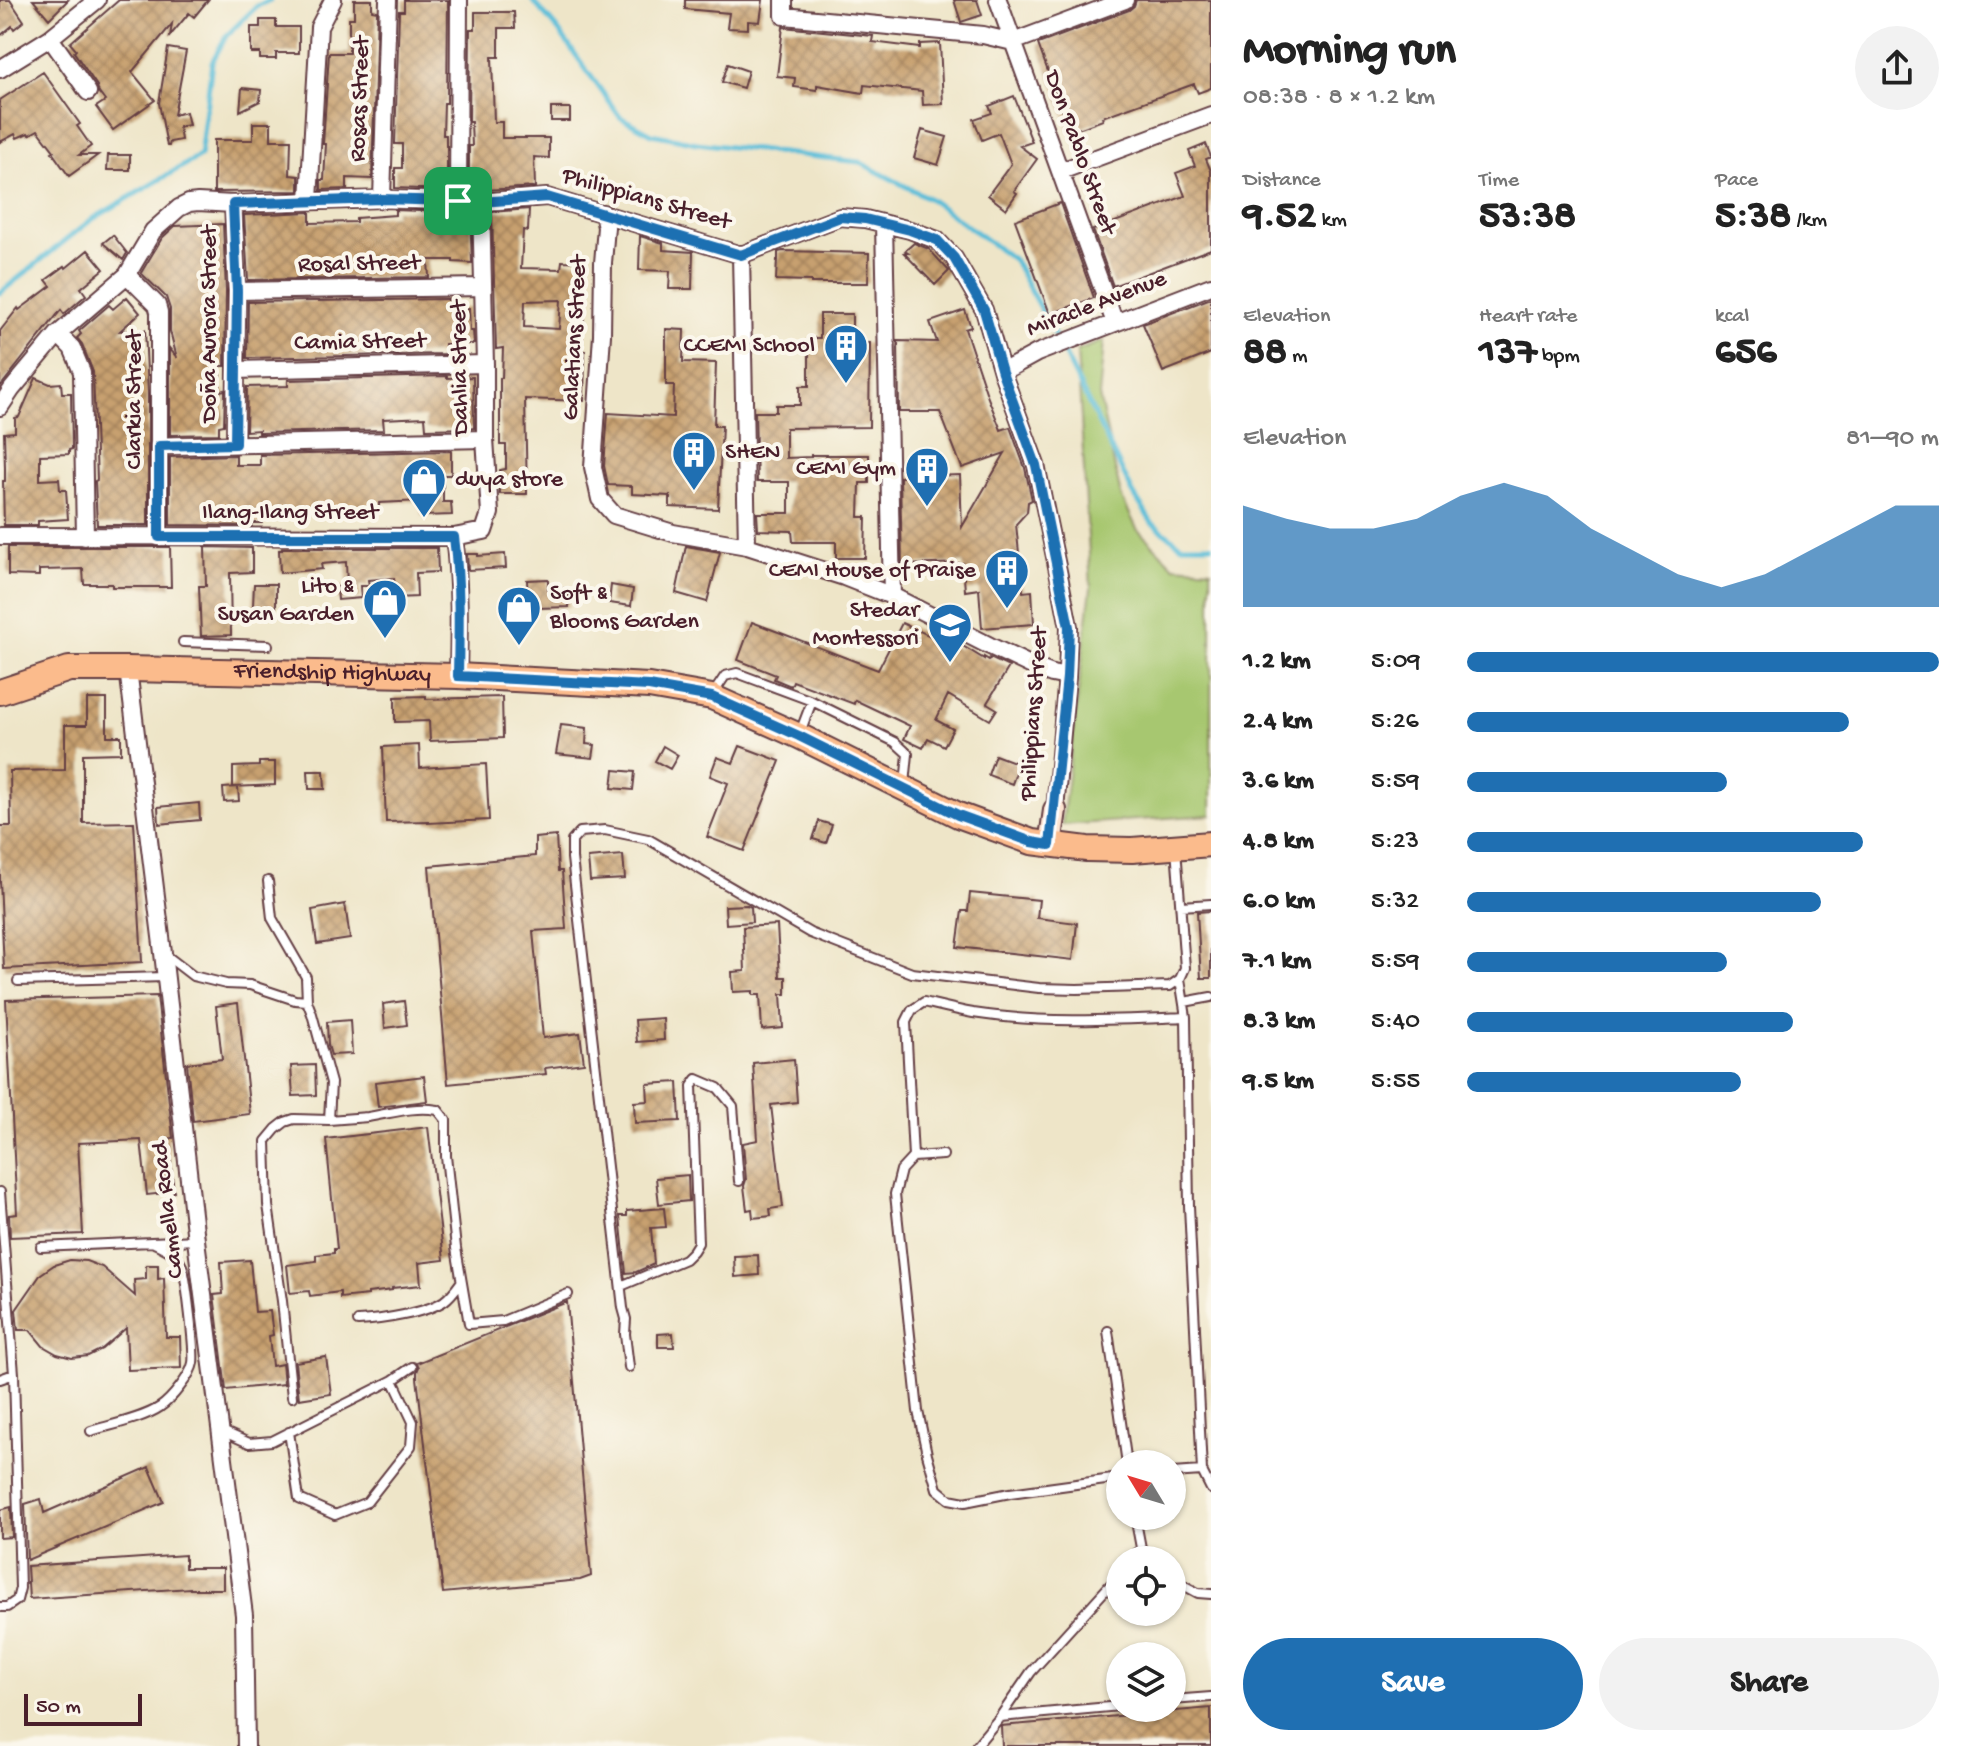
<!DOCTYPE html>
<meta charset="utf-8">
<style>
:root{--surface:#fff;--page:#f2f2f2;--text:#222;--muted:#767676;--accent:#1f6fb2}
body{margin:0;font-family:"Gochi Hand",sans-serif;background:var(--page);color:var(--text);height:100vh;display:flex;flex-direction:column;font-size:30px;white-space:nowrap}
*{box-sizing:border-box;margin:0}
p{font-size:26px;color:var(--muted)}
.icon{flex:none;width:44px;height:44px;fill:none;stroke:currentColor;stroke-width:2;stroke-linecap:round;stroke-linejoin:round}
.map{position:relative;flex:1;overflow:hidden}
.side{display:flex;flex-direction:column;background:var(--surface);width:760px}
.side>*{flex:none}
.needle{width:52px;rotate:308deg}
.controls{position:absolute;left:1106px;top:1450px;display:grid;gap:16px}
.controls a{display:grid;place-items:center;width:80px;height:80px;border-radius:50%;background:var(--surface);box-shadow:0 2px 6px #0004;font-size:40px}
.scale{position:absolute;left:24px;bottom:20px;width:118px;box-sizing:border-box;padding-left:8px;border:4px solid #4a1f2b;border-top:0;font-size:22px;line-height:28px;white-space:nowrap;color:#4a1f2b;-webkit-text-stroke:6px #fbf7ec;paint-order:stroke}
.pin{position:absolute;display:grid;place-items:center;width:68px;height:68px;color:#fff;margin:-34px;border-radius:16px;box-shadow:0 4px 12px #0006}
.round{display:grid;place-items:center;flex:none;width:84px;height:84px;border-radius:42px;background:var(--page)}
.summary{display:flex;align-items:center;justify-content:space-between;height:136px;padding:0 32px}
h1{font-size:44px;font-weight:800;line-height:60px}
.figures{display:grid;grid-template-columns:repeat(3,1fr);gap:12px;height:136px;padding:8px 32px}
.figures div{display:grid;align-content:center}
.figures b{font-size:40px;font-weight:800}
.figures small{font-size:22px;font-weight:400}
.figures p{font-size:22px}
.chart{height:224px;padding:16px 32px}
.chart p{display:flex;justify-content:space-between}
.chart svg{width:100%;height:144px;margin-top:8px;fill:var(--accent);opacity:.7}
.button{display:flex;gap:16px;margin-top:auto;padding:16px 32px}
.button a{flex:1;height:92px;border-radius:48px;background:var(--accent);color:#fff;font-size:32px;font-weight:800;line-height:92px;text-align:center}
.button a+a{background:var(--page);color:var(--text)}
ul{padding:0 32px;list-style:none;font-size:26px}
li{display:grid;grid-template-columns:128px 96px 1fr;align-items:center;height:60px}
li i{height:20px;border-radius:10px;background:var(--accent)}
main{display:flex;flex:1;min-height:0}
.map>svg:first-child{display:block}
</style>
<main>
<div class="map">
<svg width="1211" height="1746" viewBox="0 0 1211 1746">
<defs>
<pattern id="building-cross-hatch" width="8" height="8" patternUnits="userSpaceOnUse" patternTransform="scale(2)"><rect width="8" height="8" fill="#c7a06f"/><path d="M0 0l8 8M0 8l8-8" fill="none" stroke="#a4825b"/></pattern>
</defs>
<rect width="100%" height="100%" fill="#fbf7ec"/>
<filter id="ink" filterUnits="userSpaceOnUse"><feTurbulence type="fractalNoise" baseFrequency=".0125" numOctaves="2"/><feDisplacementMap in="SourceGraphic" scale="16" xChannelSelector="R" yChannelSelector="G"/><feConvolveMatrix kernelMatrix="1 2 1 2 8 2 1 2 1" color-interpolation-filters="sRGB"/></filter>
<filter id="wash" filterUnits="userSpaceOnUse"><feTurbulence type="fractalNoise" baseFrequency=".006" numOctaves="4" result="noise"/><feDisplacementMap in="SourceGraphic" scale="32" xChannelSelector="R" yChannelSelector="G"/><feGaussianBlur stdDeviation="1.8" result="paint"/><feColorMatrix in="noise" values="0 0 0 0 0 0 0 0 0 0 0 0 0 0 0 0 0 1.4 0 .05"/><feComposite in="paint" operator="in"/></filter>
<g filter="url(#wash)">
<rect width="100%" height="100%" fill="#eee5c8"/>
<path fill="#a7c76f" stroke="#78734d" stroke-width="2" d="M1104,341L1099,396L1121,496L1137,529L1174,566L1211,569V815L1062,825L1091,588L1077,351Z"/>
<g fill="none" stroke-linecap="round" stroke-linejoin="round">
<path stroke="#5abdd8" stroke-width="5" d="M532,0L558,30L620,117L652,134L697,143L859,162L930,199L1014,260L1061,347L1133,493L1152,523L1181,545H1211
M0,293L91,220L200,156L212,62L226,36L257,6L270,0"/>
</g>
<g id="blocks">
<path fill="url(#building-cross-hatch)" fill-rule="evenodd" d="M0,0H10L24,21L14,29L12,26L0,36Z
M33,0H68L49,19Z
M119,0H208L194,17L189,13L170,36L172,24L132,72L155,100L113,130L96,107L105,101L99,93L97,86L74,52L76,50L70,43Z
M354,0H372V10L377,11L372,179L347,178V189L321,190V180H324L326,144H323L329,53H349V18H354Z
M404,0H448L447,103H444L443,135H446V146H447V190L395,188V168H402V144H395L399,11H404Z
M685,0H763L760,22L748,21V29L727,28L729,13L685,9Z
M954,0H977L982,15L961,22Z
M1136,0H1211V88L1198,93L1194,84L1102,117L1103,120L1070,132L1038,44L1129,10L1134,6Z
M475,12H514L515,28H499V57H492L494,122H502V138H549V158L534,157L535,187L469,191V146H472L471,122H469L470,29H475Z
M260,20H276V27H299V53H276V59H260V53H251V27H260Z
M783,27L873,36L872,42L920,48V44L940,43L943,104L923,105L922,91L864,85L863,93L817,85V90L794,87L795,78L777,76Z
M168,48L186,51L174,115L186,112L189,125L179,127L181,140L170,142L169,146H167L159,103Z
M728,64L748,71L743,88L722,82Z
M43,72L80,124L77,126L91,146L79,155H98L69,176L52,152L54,151L38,130L29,135L28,133L17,138L15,134L0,142V100Z
M242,88L261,90L260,101L240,111Z
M1014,96L1032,142L1020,146L1037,159L1014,191L1017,193L1006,209L988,195L1011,164L999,133L982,140L974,119L992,113L989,106Z
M551,108H570V121H551Z
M253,123H271V140H291L290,175L299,176V191L214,192V140H253Z
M922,130L947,137L938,165L914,158Z
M1206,144L1211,157L1206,159L1211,171V249L1113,286L1093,230L1185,196L1176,173L1195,166L1189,151Z
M108,155H130V170H107Z
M1060,203L1094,298L1050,314L1015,220Z
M529,209L528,231L523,230L521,268L561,269L562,261L585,262L581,312H584L582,351H585L584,401L525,399L527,494H500V470L506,469V445H500V378H502L503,348L496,349L492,212ZM561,300L559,329L524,327L525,301Z
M395,210L470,213L472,263L453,262V260H428L429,277L248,280L244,215L310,212V223L356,222V218L395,215Z
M223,224L226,291L225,366H220V391L225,390L224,425L219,426V434L170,435V349L177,358L170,331V309L166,297L141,273L162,238L175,226Z
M113,235L127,253L123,260L103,243Z
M640,236L663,243V250L693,252L692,289H669L670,271L639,270Z
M914,243L929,249L949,271L935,285L904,253H908L905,251Z
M88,250L104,269L81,288L86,295L64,314L61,310L0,387V331L18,308L19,310L51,286L46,280L65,266L66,268Z
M783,251L869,253L868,283H811V281L776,280L777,260H778V252Z
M127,297L140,313L120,331L145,330L148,393V525H97L95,481L97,480L93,372L82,344L77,338L81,334L79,331L109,305L113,309Z
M1211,298V353L1163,372L1143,324Z
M448,299V308H469L470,331H473L474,344H445L446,354L247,358L248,302Z
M965,310L971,327L965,329L988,398L1001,430L1010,427L1025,468L1032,500L1028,502L1027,512L1016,524L1023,592L1032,591L1034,624L982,628L979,589L965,591L963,563L902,565L900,477L960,475L962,527L1005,453L962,468L940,412H899L898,341L937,342L930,322Z
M820,314H852V343H870L869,427L786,428V458L811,457V455H869V483H860L859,517H866L865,558H836V542H793L792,531L758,530L757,513H789V482H757L755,412H776V405H800V386H809V338H820Z
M666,329L684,330L683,362L716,363L714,426H722L718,509L670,507V496L632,494V486L608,485L604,466L608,413L673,417L674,385H666Z
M447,376V378L473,377L474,428L426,429L425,417L383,419L384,430L259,433V430L246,431L247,387L288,386V380Z
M36,378L50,384L61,383L62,393H71L72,449L69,450V454L40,455V480L59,479L60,490H66L68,519L38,521V525H4L3,481H5V468L4,433L15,432V418L19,417Z
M451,451V475H443V502H451L452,515L421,516V501L379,503V510L334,512V508L277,512V514L262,515V523H252V526L170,525V457L236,455V465H260V455Z
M686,546L720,552L707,602L676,593Z
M8,547H170L171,587H112V584H84L83,569L39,570V576L8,575Z
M205,547L252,548V572L230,573L231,635L201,636L199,586H206Z
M282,548H437L438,572L416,573L417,597L396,598L394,578L368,580L369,586H360L361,598L338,600L337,587L347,586L346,562L321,564L322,569L280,573L279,550H282Z
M467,554H478V556L505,554L506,568L468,570Z
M548,579V590L568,588L569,607L537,608V600L528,601L527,580Z
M254,584H276V607L253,606Z
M611,585L633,589L631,606L609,603Z
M752,622L878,670L902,623L959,649L961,645L984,659V657L989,660L990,658L1009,667L987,703L997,709L990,720L948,695L936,720L953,729L944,746L928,738L923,748L904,739L910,726L855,700L854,704L793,681L791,686L774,679L776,675L738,660Z
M426,696V699L502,697L503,738L430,741L429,721L395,722V697Z
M87,699H107V736H121V753L83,754V823L134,822L142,962L4,969L0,880V826H11L10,771L65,770V725H87Z
M561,725L587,728L586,744L595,745L593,758L556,754Z
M419,745L420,768L486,764L489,820L428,823V821L386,822L383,747Z
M663,746L678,755L670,769L655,761Z
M740,746L780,761L744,851L707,837L728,783L710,776L717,757L733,763Z
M995,755L1019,764L1012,784L988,775Z
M259,762H275V785L233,787V767L259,766Z
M614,770L635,772L633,790L612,788Z
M308,771H324L325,789H309Z
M238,787L239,801L224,802L223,788Z
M199,803L200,820L159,824L158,807Z
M819,821L832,825L826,843L813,839Z
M556,836L558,871H562L566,929L533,931L543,1038L580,1033L584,1063L545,1068L546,1074L448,1084L429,866L535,856V838Z
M623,855L625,879L590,881L588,858Z
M970,893L1039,900L1037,918L1077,923L1073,960L957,947L962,911H968Z
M345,904L350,939L317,944L312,910Z
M747,905L751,907L752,922L726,924L725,906Z
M1211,911V978H1201L1197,912Z
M777,925L780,977H786V994H781L783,1028L762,1030L760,995H753V991L733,992L732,972L745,971L743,927Z
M157,996L173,1138L168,1139L174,1192L147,1195L141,1140L78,1143L83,1234L10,1237L9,1215L17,1214L6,1000Z
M404,1001L407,1025L385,1028L383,1004Z
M238,1003L250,1114L193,1121L187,1063L222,1059L216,1006Z
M663,1018L664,1040L637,1042L635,1020Z
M350,1020L352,1054L331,1055L328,1045L327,1022Z
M794,1059L797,1102L771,1105L783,1207L770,1209L771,1216L753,1218L752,1209L747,1210L744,1186L746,1180L743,1143L758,1140L753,1063Z
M315,1065L316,1095L293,1096L291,1066Z
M424,1076L427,1101L378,1107L375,1082Z
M678,1082L680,1121L635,1123L634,1102L648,1101L647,1084Z
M428,1127L444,1260L419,1263L421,1285L392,1288V1290L368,1293V1295L340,1298V1292L310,1296L309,1291L290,1293L287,1265L316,1261V1255L334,1253V1249H337L326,1139Z
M688,1175L689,1201L659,1204L656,1178Z
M664,1208L666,1227L651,1228L654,1264L636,1272L626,1273L620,1216H627V1211Z
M758,1255L759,1275L735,1277L734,1256Z
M70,1260L86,1261L102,1267L135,1296L134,1280L146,1279V1265H158V1279L164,1278L166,1337H180L181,1368L128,1370L126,1328L102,1349L88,1356L72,1358L57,1354L43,1346L30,1330H18L16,1310L41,1274L54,1265Z
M250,1260L255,1312L270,1311L273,1335L269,1336L272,1366L282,1364L284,1384L226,1390L214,1295L223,1294L221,1262Z
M567,1302L591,1576L580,1580L443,1593L417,1378V1372L419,1367L417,1363Z
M673,1333L674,1347H658V1334Z
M326,1357L331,1394L299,1399L295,1362Z
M149,1467L164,1502L27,1560L25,1504L41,1499L44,1513Z
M11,1507L12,1537L0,1538V1510Z
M185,1555V1568H223V1589H190V1588L29,1599L27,1566Z
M1211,1708V1746H1002L1001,1726Z"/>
</g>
</g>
<g filter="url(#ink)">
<use href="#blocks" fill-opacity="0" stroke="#633d43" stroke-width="2"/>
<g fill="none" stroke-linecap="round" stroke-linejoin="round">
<g stroke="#633d43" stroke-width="12">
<path id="lane" d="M183,642L268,645
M713,694L725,676L737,673L812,701L895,742L908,754L905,784
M799,735L812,701
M268,881L272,918L306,977L307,1001
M1181,906L1211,904
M163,953L193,976L226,984L250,985L295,1000L307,1001L312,1014L331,1083L329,1120L294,1119L285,1122L276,1129L266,1141L268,1205L282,1301L292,1397
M1180,979L1186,1017
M18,981L165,977
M1184,1002L1211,997
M329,1120C342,1119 355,1118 368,1117C393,1113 413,1106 438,1110L446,1120V1156L456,1248L469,1324L503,1321L568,1294
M943,1155L913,1157L901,1170L895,1194L918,1411L927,1454L937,1489L949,1499L965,1502L1010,1493L1120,1478
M913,1157L906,1022L912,1010L924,1002C941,1006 957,1010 973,1013C1044,1024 1115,1020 1186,1017L1189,1206L1202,1471L1211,1489
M0,1192L14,1374L20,1588L17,1600L7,1607H0
M41,1247L196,1240
M621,1286L685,1259L693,1251L698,1243L692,1086L697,1079L718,1088L733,1106L739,1181
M358,1321C381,1320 426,1313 444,1301C451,1296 456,1289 461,1282
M1108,1331L1127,1464
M629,1367L625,1334L626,1319L623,1308L572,858V841L580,832L605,830L648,839L810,933L912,973L1039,988L1077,989L1170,986L1180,979L1185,968L1176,848
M0,1379L14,1374
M91,1431C111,1425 144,1418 160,1407C171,1400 191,1375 193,1363C195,1353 186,1274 182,1266C176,1253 166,1249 154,1243
M222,1431L249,1443L272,1441L393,1380L412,1367
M289,1432L299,1499L335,1515L367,1502L411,1446L413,1422L393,1380
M1172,1473L1202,1471
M1135,1516L1141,1548L1152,1560
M1131,1560L1141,1548
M1172,1579L1198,1593L1211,1594
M1172,1700L1211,1697
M1000,1717L1031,1672L1120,1574
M976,1746L1000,1717L1120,1706"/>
</g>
<g stroke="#633d43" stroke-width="20">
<path id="street" d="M784,0V16L983,35L1013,42L1125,0
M998,0L1115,323
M50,38L88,92
M0,69L50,38L97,0
M1061,171L1211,115
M382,199L388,0
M309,200L319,27L333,0
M458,201L459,0
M233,204L237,291L235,444
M603,213L606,227L603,263L602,335L593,467L600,499L614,515L673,533L747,546L844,577L892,596L990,646L1032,666L1052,674L1067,677
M884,224L892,596
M741,255L747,546
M127,275L157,305L159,312V537
M237,291L483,287
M58,334L72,348L82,372L85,537
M236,370L485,364
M1002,372L1037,353L1211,286
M0,407L12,389L58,334L127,275L153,231L179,208L189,203L198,202L233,204L382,199L481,202L547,197L741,255L840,217L865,219L910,230L937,240L954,258L984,310L1002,372L1036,465L1059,576L1069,627L1067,677L1055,810
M159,446L485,439
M0,536L454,537L484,531L490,513L485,439V364L481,202
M454,537C460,583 459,629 458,676
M128,669L163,953L196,1240L244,1615L246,1746"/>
</g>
<g stroke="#633d43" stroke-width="26">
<path id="secondary" d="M1050,845L1055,810"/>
</g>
<g stroke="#633d43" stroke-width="28">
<g id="primary">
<path id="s1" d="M0,692L69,669H128L458,676L649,686L712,697L799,736L958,815L1032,842L1087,849L1132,850L1211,844"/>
</g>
</g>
<use href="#lane" stroke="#fff" stroke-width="8"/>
<use href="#street" stroke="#fff" stroke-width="16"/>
<use href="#secondary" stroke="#fde4d1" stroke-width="22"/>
<use href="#primary" stroke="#fbbb8c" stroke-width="24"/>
</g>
</g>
<g fill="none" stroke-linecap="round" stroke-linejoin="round" filter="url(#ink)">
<g stroke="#fff" stroke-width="16">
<path id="route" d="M547,197L741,255L840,217L865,219L910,230L937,240L954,258L984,310L1002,372L1036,465L1069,627L1067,677L1050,845L1032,842L958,815L799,736L712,697L649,686L458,676C459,629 460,583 454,537H159V446L235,444L237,291L233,204L382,199L481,202Z"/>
</g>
<use href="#route" stroke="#1f6fb2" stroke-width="10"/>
</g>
<defs>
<g id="building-pin" transform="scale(2.3)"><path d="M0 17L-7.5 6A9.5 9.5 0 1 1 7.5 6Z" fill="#1f6fb2" stroke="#fbf7ec"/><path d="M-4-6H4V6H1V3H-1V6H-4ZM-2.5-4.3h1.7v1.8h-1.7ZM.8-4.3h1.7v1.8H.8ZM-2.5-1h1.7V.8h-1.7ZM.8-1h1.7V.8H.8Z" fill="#fff"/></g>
<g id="shop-pin" transform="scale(2.3)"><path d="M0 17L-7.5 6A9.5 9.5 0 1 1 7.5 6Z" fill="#1f6fb2" stroke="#fbf7ec"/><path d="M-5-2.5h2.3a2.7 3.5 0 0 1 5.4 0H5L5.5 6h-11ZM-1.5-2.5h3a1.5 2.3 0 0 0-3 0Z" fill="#fff"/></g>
<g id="school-pin" transform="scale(2.3)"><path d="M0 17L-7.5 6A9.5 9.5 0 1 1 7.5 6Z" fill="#1f6fb2" stroke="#fbf7ec"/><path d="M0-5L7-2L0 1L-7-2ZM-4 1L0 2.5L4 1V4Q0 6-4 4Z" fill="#fff"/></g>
</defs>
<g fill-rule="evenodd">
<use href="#building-pin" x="846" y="346"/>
<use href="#building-pin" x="694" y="453"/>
<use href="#building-pin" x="927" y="469"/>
<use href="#shop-pin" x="424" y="480"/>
<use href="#building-pin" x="1007" y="571"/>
<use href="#shop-pin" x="385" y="601"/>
<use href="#shop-pin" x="519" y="608"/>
<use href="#school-pin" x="950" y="625"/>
</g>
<g text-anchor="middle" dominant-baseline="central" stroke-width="8" stroke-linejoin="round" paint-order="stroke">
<g font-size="24" fill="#4a1f2b" stroke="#fbf7ec">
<text transform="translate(361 99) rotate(-88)">Rosas Street</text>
<text transform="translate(1079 153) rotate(70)">Don Pablo Street</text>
<text transform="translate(646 200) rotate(16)">Philippians Street</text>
<text transform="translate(359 265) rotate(-1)">Rosal Street</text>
<text transform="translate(1097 305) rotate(-21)">Miracle Avenue</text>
<text transform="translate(210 324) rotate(-90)">Doña Aurora Street</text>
<text transform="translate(576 338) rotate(-87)">Galatians Street</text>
<text transform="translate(360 343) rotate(-1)">Camia Street</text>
<text transform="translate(461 368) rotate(-91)">Dahlia Street</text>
<text transform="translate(135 400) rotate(-90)">Clarkia Street</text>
<text x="290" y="513">Ilang-Ilang Street</text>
<text stroke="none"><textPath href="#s1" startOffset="336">Friendship Highway</textPath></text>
<text transform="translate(1035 714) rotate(-86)">Philippians Street</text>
<text transform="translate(169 1210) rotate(-97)">Camella Road</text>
</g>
<g font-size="24" fill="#4a1f2b" stroke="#fbf7ec" text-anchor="end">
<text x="815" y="346">CCEMI School</text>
<text x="725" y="453" text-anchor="start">SHEN</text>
<text x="896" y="469">CEMI Gym</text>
<text x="455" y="480" text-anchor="start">duya store</text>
<text x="976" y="571">CEMI House of Praise</text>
<text x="354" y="587">Lito &amp;<tspan x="354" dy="28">Susan Garden</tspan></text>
<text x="550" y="594" text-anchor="start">Soft &amp;<tspan x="550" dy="28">Blooms Garden</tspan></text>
<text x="919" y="611">Stedar<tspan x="919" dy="28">Montessori</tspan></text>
</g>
</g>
</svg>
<div class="controls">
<a><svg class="needle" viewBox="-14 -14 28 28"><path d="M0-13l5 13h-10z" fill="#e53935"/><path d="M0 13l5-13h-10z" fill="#767676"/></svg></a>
<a><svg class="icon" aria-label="locate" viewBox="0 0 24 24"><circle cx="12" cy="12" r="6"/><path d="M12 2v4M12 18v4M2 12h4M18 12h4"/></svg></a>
<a><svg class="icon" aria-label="layers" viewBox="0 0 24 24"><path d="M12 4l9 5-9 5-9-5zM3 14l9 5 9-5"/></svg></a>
</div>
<div class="scale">50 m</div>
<div class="pin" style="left:458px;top:201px;background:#1e9e55"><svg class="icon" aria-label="arrive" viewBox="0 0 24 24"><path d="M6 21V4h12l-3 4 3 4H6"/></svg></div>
</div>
<section class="side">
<div class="summary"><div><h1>Morning run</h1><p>08:38 · 8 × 1.2 km</p></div><a class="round"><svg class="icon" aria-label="share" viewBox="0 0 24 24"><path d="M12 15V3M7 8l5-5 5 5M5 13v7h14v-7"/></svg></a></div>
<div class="figures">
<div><p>Distance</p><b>9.52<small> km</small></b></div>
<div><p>Time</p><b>53:38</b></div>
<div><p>Pace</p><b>5:38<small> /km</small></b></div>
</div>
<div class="figures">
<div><p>Elevation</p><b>88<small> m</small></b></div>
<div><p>Heart rate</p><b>137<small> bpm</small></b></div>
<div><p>kcal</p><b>656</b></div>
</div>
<div class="chart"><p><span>Elevation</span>81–90 m</p>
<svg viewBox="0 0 160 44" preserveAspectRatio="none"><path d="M0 44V13L10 17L20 20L30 20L40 17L50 10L60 6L70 10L80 20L90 27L100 34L110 38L120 34L130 27L140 20L150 13L160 13V44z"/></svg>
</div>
<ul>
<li><b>1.2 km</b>5:09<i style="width:100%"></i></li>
<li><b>2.4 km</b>5:26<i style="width:81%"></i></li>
<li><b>3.6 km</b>5:59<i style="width:55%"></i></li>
<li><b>4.8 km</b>5:23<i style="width:84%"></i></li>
<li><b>6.0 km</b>5:32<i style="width:75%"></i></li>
<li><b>7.1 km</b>5:59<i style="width:55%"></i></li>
<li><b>8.3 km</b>5:40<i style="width:69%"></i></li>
<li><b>9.5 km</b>5:55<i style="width:58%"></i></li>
</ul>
<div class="button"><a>Save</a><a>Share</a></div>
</section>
</main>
